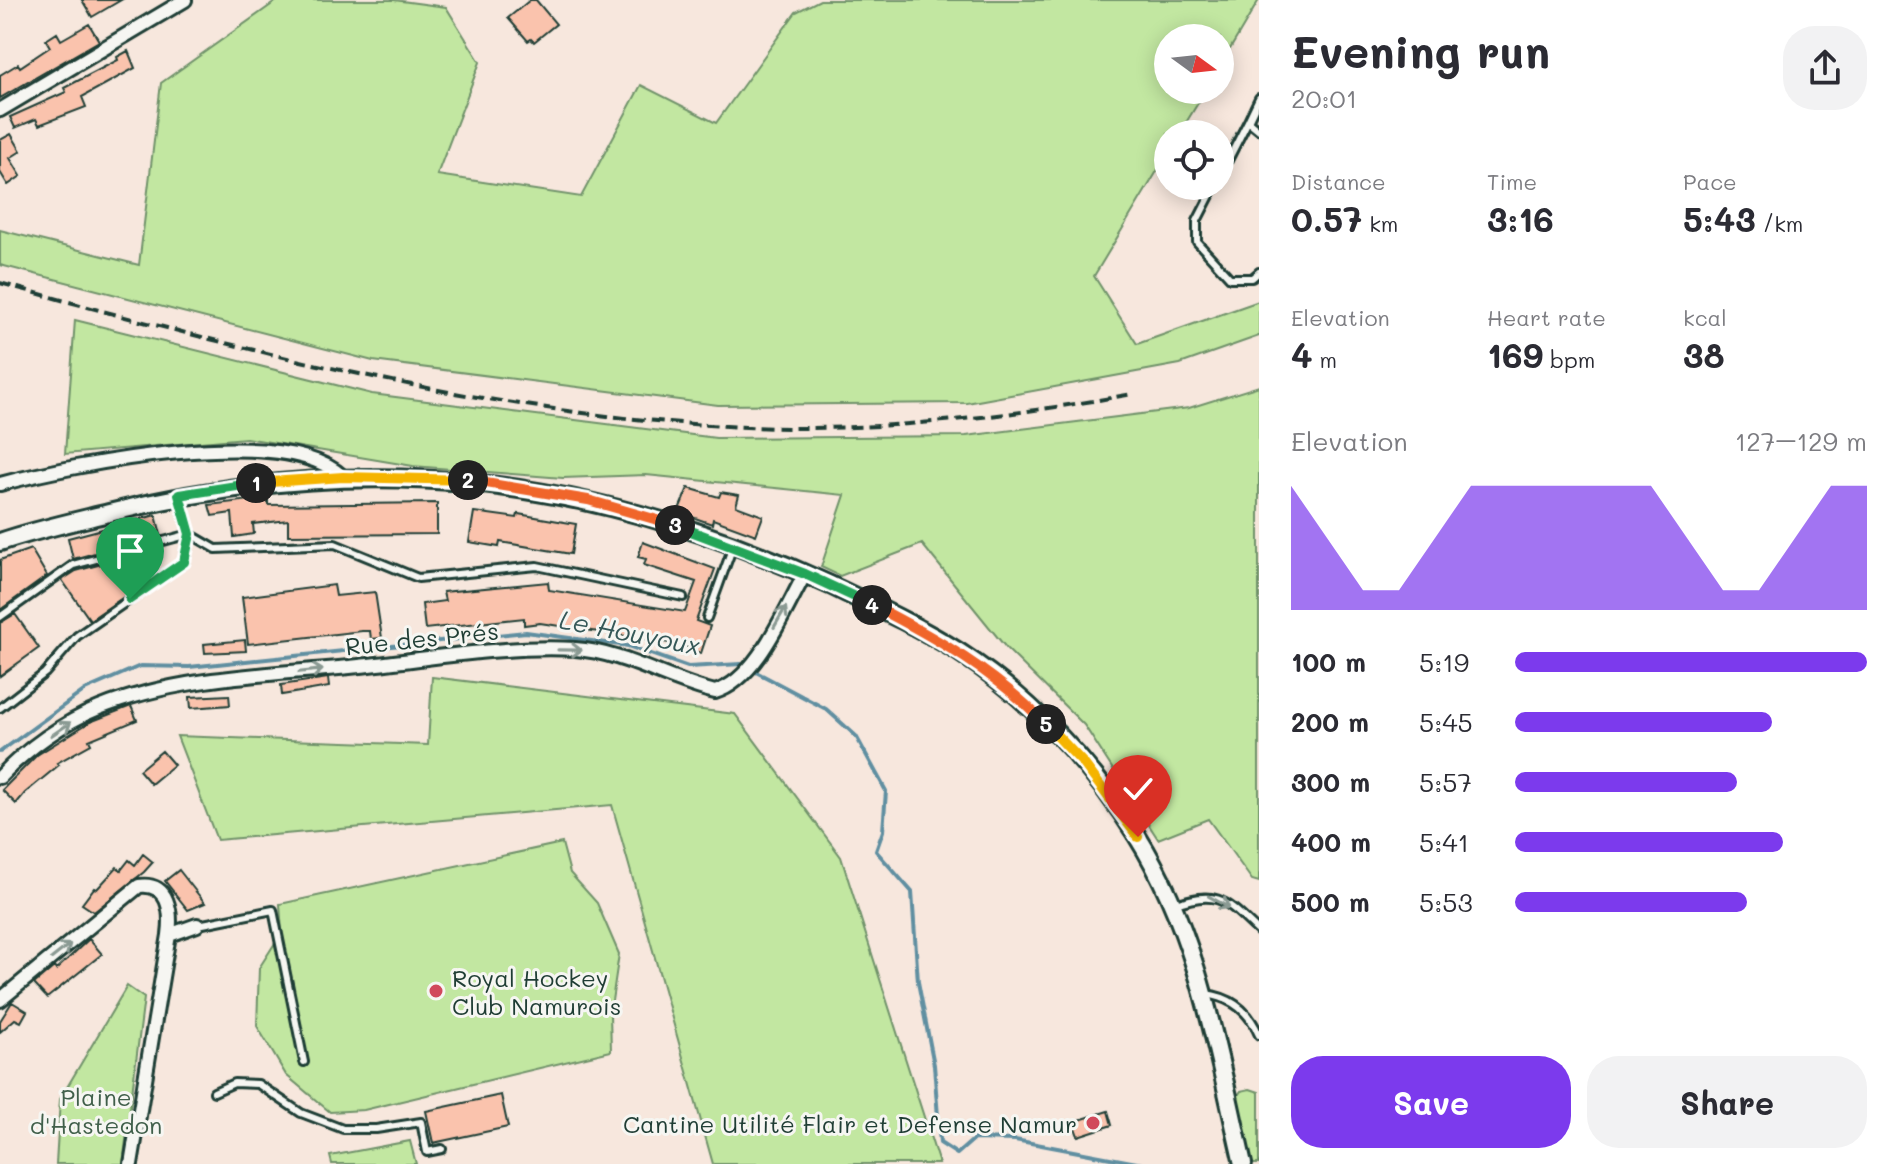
<!DOCTYPE html>
<meta charset="utf-8">
<style>
:root{--surface:#fff;--page:#f2f2f3;--text:#2b2b33;--muted:#7c7c81;--accent:#7c3aed}
body{margin:0;font-family:Mali,sans-serif;background:var(--page);color:var(--text);height:100vh;display:flex;flex-direction:column;font-size:30px;white-space:nowrap}
*{box-sizing:border-box;margin:0}
p{font-size:26px;color:var(--muted)}
.icon{flex:none;width:44px;height:44px;fill:none;stroke:currentColor;stroke-width:2;stroke-linecap:round;stroke-linejoin:round}
.map{position:relative;flex:1;overflow:hidden}
.side{display:flex;flex-direction:column;background:var(--surface);width:640px}
.side>*{flex:none}
.needle{width:52px;rotate:105deg}
.tools{position:absolute;left:1154px;top:24px;display:grid;gap:16px}
.tools a{display:grid;place-items:center;width:80px;height:80px;border-radius:50%;background:var(--surface);box-shadow:0 4px 20px #0003;font-size:40px}
.pin{position:absolute;display:grid;place-items:center;width:68px;height:68px;color:#fff;margin:-82px -34px;border-radius:50% 50% 50% 0;rotate:-45deg;box-shadow:0 0 8px #0007}
.pin .icon{rotate:45deg}
.km{position:absolute;width:40px;height:40px;margin:-20px;border-radius:50%;background:#222;color:#fff;font-size:22px;line-height:40px;text-align:center}
.round{display:grid;place-items:center;flex:none;width:84px;height:84px;border-radius:32px;background:var(--page)}
.head{display:flex;align-items:center;justify-content:space-between;height:136px;padding:0 32px}
h1{font-size:44px;font-weight:700;line-height:60px}
.figures{display:grid;grid-template-columns:repeat(3,1fr);gap:12px;height:136px;padding:8px 32px}
.figures div{display:grid;align-content:center}
.figures b{font-size:34px;font-weight:700}
.figures small{font-size:22px;font-weight:400}
.figures p{font-size:22px}
.chart{height:224px;padding:16px 32px}
.chart p{display:flex;justify-content:space-between}
.chart svg{width:100%;height:144px;margin-top:8px;fill:var(--accent);opacity:.7}
.cta{display:flex;gap:16px;margin-top:auto;padding:16px 32px}
.cta a{flex:1;height:92px;border-radius:32px;background:var(--accent);color:#fff;font-size:32px;font-weight:700;line-height:92px;text-align:center}
.cta a+a{background:var(--page);color:var(--text)}
ul{padding:0 32px;list-style:none;font-size:26px}
li{display:grid;grid-template-columns:128px 96px 1fr;align-items:center;height:60px}
li i{height:20px;border-radius:10px;background:var(--accent)}
main{display:flex;flex:1;min-height:0}
.map>svg:first-child{display:block}
</style>
<main>
<div class="map">
<svg width="1259" height="1164" viewBox="0 0 1259 1164">
<rect width="100%" height="100%" fill="#f7e7dd"/>
<filter id="ink" filterUnits="userSpaceOnUse"><feTurbulence type="fractalNoise" baseFrequency=".0125" numOctaves="2"/><feDisplacementMap in="SourceGraphic" scale="16" xChannelSelector="R" yChannelSelector="G"/><feConvolveMatrix kernelMatrix="1 2 1 2 8 2 1 2 1" color-interpolation-filters="sRGB"/></filter>
<g filter="url(#ink)">
<path fill="#c2e7a1" stroke="#70926a" stroke-width="2" d="M278,0H394L446,7L480,62L437,175L581,197L641,85L716,123L796,12L820,0H1259L1220,66V38H1168V90H1206L1179,134H1168V153L1094,276L1137,344L1259,301V336L1180,364L967,403L718,405L373,361L0,265V230L139,265L161,83Z
M75,320L372,394L716,438L966,436L1189,408L1259,386V882L1252,880L1208,819L1158,839L1084,725L1007,649L922,544L840,576L821,567L845,495L646,475L563,478L413,466L246,438L65,454Z
M432,677L735,714L841,857L939,1164H713L612,805L217,840L177,736L428,745Z
M562,843L570,873L597,903L619,954L610,1014L611,1051L364,1110L330,1112L286,1075L257,1026L259,968L282,932L280,904Z
M127,986L144,998L123,1164H56L60,1099Z
M1250,1089L1259,1092V1164H1250L1234,1101L1241,1091Z
M410,1141L416,1164H332L330,1156Z"/>
<g fill="none" stroke-linecap="round" stroke-linejoin="round">
<path stroke="#608fa1" stroke-width="4" d="M0,752L85,690L140,666L189,667L526,632L628,646L688,667L741,664L826,709L856,736L886,791L883,831L876,851L912,892L918,982L934,1065L940,1143L957,1154L974,1139L1015,1140L1142,1164"/>
</g>
<path fill="#fac3ad" stroke="#1f3d34" stroke-width="2" d="M82,0H121L92,17Z
M530,0H536L556,24L534,42L531,39L528,41L508,18Z
M89,24L99,41L0,98V75L18,64L20,67L50,47L46,40L57,33L61,40Z
M128,51L135,68L82,97L86,107L39,125L36,119L15,128L10,117L66,92L64,88L118,60L117,57Z
M11,134L21,151L10,158L21,176L8,185L0,172V140Z
M688,488L719,497L721,492L739,495L736,506L763,516L756,535L713,519L712,524L678,512Z
M250,500H268V505L437,503V534L288,535V520L253,524L254,534L234,537L232,513L212,516L209,505Z
M474,512L517,518L518,514L576,524L571,554L500,542L499,547L469,542Z
M156,515L161,535L73,559L68,538Z
M643,542L715,569L696,621L710,626L701,653L686,649L687,646L658,641L540,623L524,625V618L425,629L422,604L445,601L443,592L548,582L549,590L685,612L696,582L644,565L646,559L638,557Z
M31,549L47,576L0,610V560Z
M142,553L157,574L90,620L62,580L76,571Z
M334,585L336,596L375,592L382,638L371,639L370,631H362L248,644L242,597Z
M15,614L39,648L0,676V623Z
M245,640L246,651L205,653L204,644Z
M328,678L329,687L282,695L281,685Z
M229,695L230,705L191,708L190,697Z
M131,706L137,720L89,740L91,744L57,763L59,765L25,793L16,804L2,790L37,755L90,722Z
M162,751L174,765L151,784L139,770Z
M143,854L153,862L144,872L94,912L82,904L94,888L97,889L117,867L121,870L129,860L135,865Z
M179,870L197,893L205,903L188,910L165,881Z
M89,939L102,954L47,998L34,984L54,967L56,970Z
M12,1002L27,1011L21,1022L15,1019L0,1032V1021Z
M501,1095L508,1127L433,1143L426,1111Z
M1108,1111L1112,1125L1078,1136L1073,1122Z"/>
<g fill="none" stroke-linecap="round" stroke-linejoin="round">
<g stroke="#1f3d34" stroke-width="12">
<path id="service" d="M1259,98L1248,121L1259,130
M1220,176L1248,121
M1215,186L1197,221V242L1230,278H1252L1259,272
M180,498L190,534L216,549L335,544L418,578L537,566L683,597
M0,617L73,565L190,534L184,562L77,636L45,673L0,708
M707,618L733,546
M1173,905C1218,888 1226,901 1259,932
M198,925L273,910L304,1062
M1205,994C1232,997 1249,1011 1259,1035
M214,1092L234,1083L258,1084L301,1113L343,1129H376L421,1122L427,1152L442,1149"/>
</g>
<g stroke="#1f3d34" stroke-width="18">
<path id="minor" d="M0,110L185,0
M0,484C73,465 285,421 343,477
M0,777C26,749 64,722 99,708C184,674 280,675 369,665C434,658 510,645 575,649C624,652 668,681 715,692C757,680 784,611 805,574
M0,1000L139,886C169,882 172,912 169,935
M131,1164L169,935L197,925"/>
</g>
<g stroke="#1f3d34" stroke-width="22">
<path id="secondary" d="M0,542C35,530 72,522 109,513C365,448 591,475 830,585C874,606 918,626 959,652C1029,697 1093,765 1137,836C1199,935 1217,1052 1243,1164"/>
</g>
<use href="#service" stroke="#f6f6f2" stroke-width="6"/>
<use href="#minor" stroke="#f6f6f2" stroke-width="12"/>
<use href="#secondary" stroke="#f6f6f2" stroke-width="16"/>
<path stroke="#1f3d34" stroke-width="4" stroke-dasharray="12 6" stroke-linecap="butt" d="M0,283C253,353 526,425 789,428C905,429 1018,415 1132,394"/>
</g>
<defs><path id="oneway-shaft" d="M-6 0H5M1.5-3L5.5 0L1.5 3" fill="none" stroke-width="1.6" stroke-linecap="round" stroke-linejoin="round" transform="scale(2)"/></defs>
<g stroke="#8a9a93">
<use href="#oneway-shaft" transform="translate(780 617) rotate(-60)"/>
<use href="#oneway-shaft" transform="translate(570 650) rotate(1)"/>
<use href="#oneway-shaft" transform="translate(311 671) rotate(-6)"/>
<use href="#oneway-shaft" transform="translate(61 729) rotate(-34)"/>
<use href="#oneway-shaft" transform="translate(1219 902) rotate(29)"/>
<use href="#oneway-shaft" transform="translate(61 951) rotate(-38)"/>
</g>
</g>
<g fill="none" stroke-linecap="round" stroke-linejoin="round" filter="url(#ink)">
<g stroke="#fff" stroke-width="16">
<path id="split-1" d="M130,599L184,562L190,534L179,495L256,483"/>
</g>
<g stroke="#fff" stroke-width="16">
<path id="split-2" d="M256,483L343,477L468,480"/>
</g>
<g stroke="#fff" stroke-width="16">
<path id="split-3" d="M468,480L588,500L675,525"/>
</g>
<g stroke="#fff" stroke-width="16">
<path id="split-4" d="M675,525L805,574L872,605"/>
</g>
<g stroke="#fff" stroke-width="16">
<path id="split-5" d="M872,605C937,638 995,672 1046,724"/>
</g>
<g stroke="#fff" stroke-width="16">
<path id="split-6" d="M1046,724L1084,764L1138,837"/>
</g>
<use href="#split-1" stroke="#22a559" stroke-width="10"/>
<use href="#split-2" stroke="#f5b400" stroke-width="10"/>
<use href="#split-3" stroke="#f0652b" stroke-width="10"/>
<use href="#split-4" stroke="#22a559" stroke-width="10"/>
<use href="#split-5" stroke="#f0652b" stroke-width="10"/>
<use href="#split-6" stroke="#f5b400" stroke-width="10"/>
</g>
<g fill="#d1495b" stroke="#f6f6f2" stroke-width="3">
<circle cx="436" cy="991" r="8"/>
<circle cx="1093" cy="1123" r="8"/>
</g>
<g text-anchor="middle" dominant-baseline="central" stroke-width="6" stroke-linejoin="round" paint-order="stroke">
<g font-size="24" fill="#1f3d34" stroke="#f6f6f2">
<text transform="translate(422 638) rotate(-6)">Rue des Prés</text>
</g>
<g font-size="24" fill="#1f3d34" stroke="#f6f6f2" text-anchor="start">
<text x="452" y="977">Royal Hockey<tspan x="452" dy="28">Club Namurois</tspan></text>
<text x="1077" y="1123" text-anchor="end">Cantine Utilité Flair et Defense Namur</text>
</g>
<g font-size="24" fill="#405f4a" stroke="#f6f6f2">
<text x="96" y="1096">Plaine<tspan x="96" dy="28">d'Hastedon</tspan></text>
</g>
<g font-size="26" font-style="italic" fill="#355858" stroke="#f6f6f2">
<text transform="translate(630 632) rotate(11)">Le Houyoux</text>
</g>
</g>
</svg>
<div class="tools">
<a><svg class="needle" viewBox="-14 -14 28 28"><path d="M0-13l5 13h-10z" fill="#e53935"/><path d="M0 13l5-13h-10z" fill="#7c7c81"/></svg></a>
<a><svg class="icon" aria-label="locate" viewBox="0 0 24 24"><circle cx="12" cy="12" r="6"/><path d="M12 2v4M12 18v4M2 12h4M18 12h4"/></svg></a>
</div>
<div class="pin" style="left:130px;top:599px;background:#1e9e55"><svg class="icon" aria-label="arrive" viewBox="0 0 24 24"><path d="M6 21V4h12l-3 4 3 4H6"/></svg></div>
<div class="pin" style="left:1138px;top:837px;background:#d93025"><svg class="icon" aria-label="check" viewBox="0 0 24 24"><path d="M5 12l5 5 9-10"/></svg></div>
<b class="km" style="left:256px;top:483px">1</b>
<b class="km" style="left:468px;top:480px">2</b>
<b class="km" style="left:675px;top:525px">3</b>
<b class="km" style="left:872px;top:605px">4</b>
<b class="km" style="left:1046px;top:724px">5</b>
</div>
<section class="side">
<div class="head"><div><h1>Evening run</h1><p>20:01</p></div><a class="round"><svg class="icon" aria-label="share" viewBox="0 0 24 24"><path d="M12 15V3M7 8l5-5 5 5M5 13v7h14v-7"/></svg></a></div>
<div class="figures">
<div><p>Distance</p><b>0.57<small> km</small></b></div>
<div><p>Time</p><b>3:16</b></div>
<div><p>Pace</p><b>5:43<small> /km</small></b></div>
</div>
<div class="figures">
<div><p>Elevation</p><b>4<small> m</small></b></div>
<div><p>Heart rate</p><b>169<small> bpm</small></b></div>
<div><p>kcal</p><b>38</b></div>
</div>
<div class="chart"><p><span>Elevation</span>127–129 m</p>
<svg viewBox="0 0 160 44" preserveAspectRatio="none"><path d="M0 44V6L10 22L20 38L30 38L40 22L50 6L60 6L70 6L80 6L90 6L100 6L110 22L120 38L130 38L140 22L150 6L160 6V44z"/></svg>
</div>
<ul>
<li><b>100 m</b>5:19<i style="width:100%"></i></li>
<li><b>200 m</b>5:45<i style="width:73%"></i></li>
<li><b>300 m</b>5:57<i style="width:63%"></i></li>
<li><b>400 m</b>5:41<i style="width:76%"></i></li>
<li><b>500 m</b>5:53<i style="width:66%"></i></li>
</ul>
<div class="cta"><a>Save</a><a>Share</a></div>
</section>
</main>
